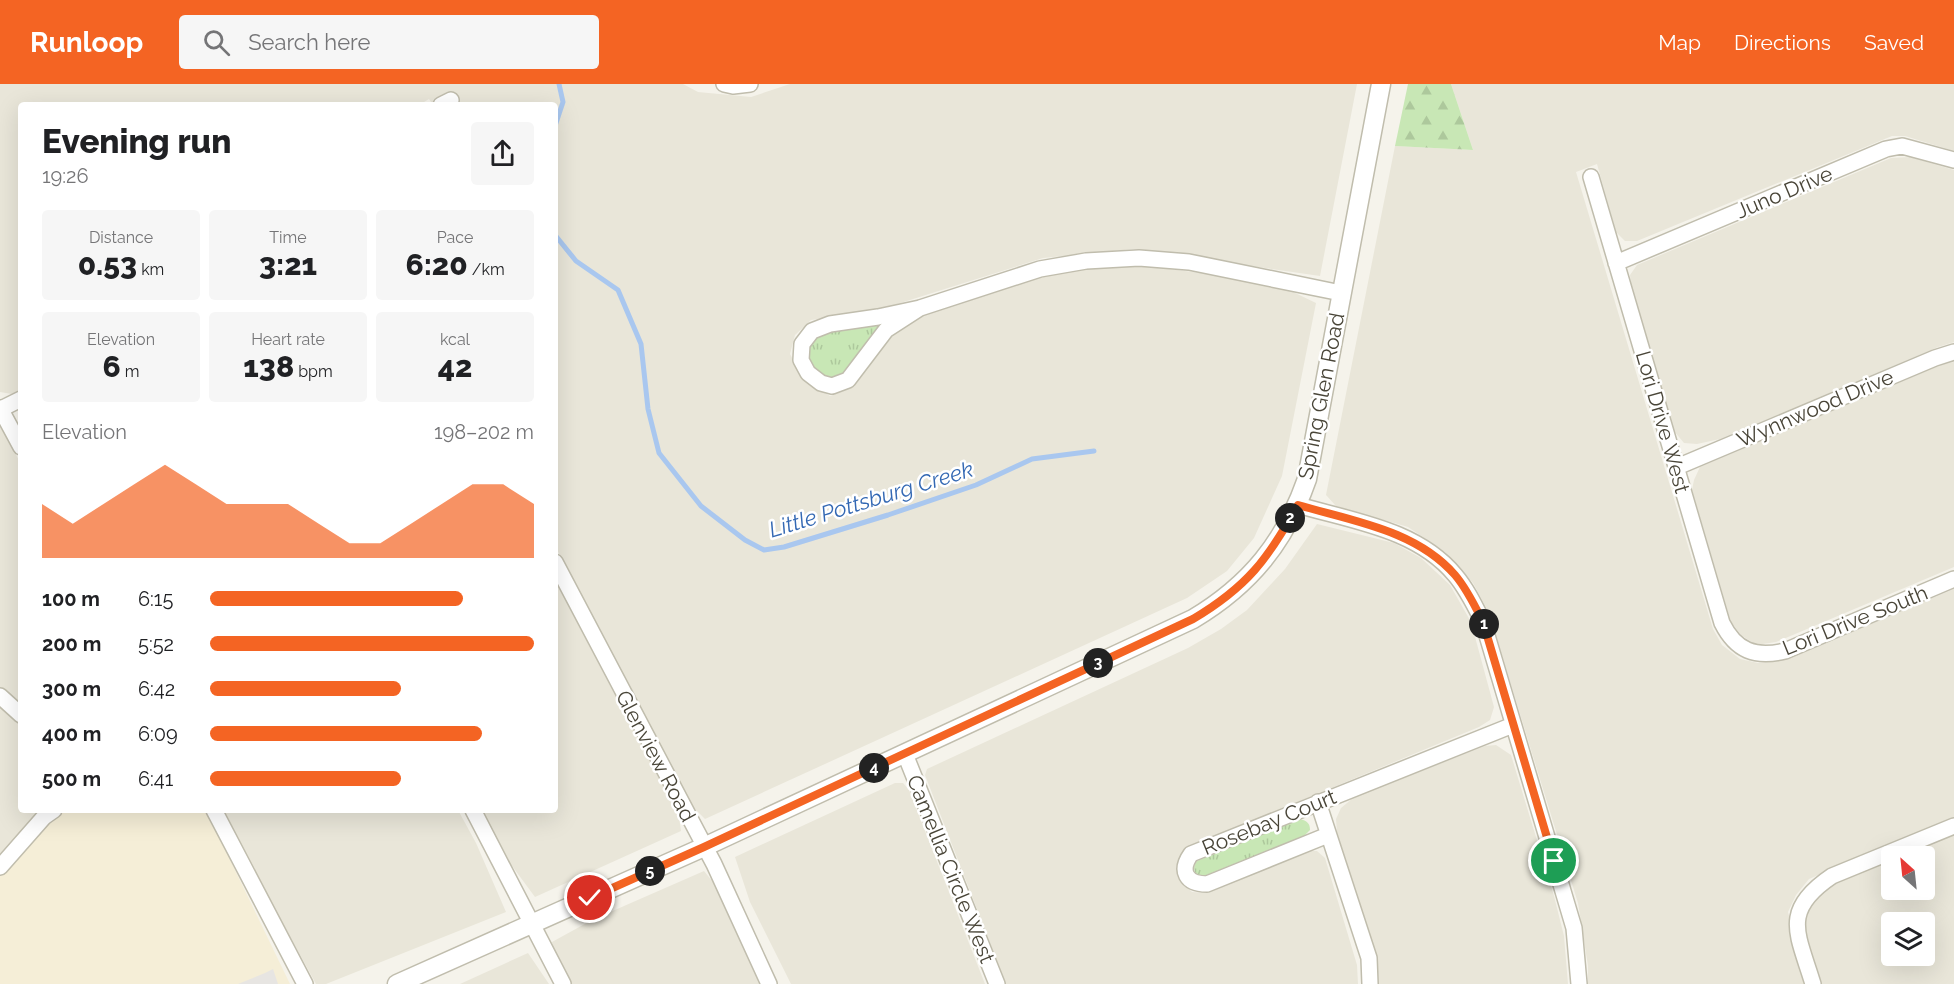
<!DOCTYPE html>
<meta charset="utf-8">
<style>
:root{--surface:#fff;--page:#f6f6f6;--text:#202124;--muted:#757577;--accent:#f46423}
body{margin:0;font-family:Raleway,sans-serif;background:var(--page);color:var(--text);height:100vh;display:flex;flex-direction:column;font-size:22px;white-space:nowrap}
*{box-sizing:border-box;margin:0}
p{font-size:20px;color:var(--muted)}
.icon{flex:none;width:33px;height:33px;fill:none;stroke:currentColor;stroke-width:2;stroke-linecap:round;stroke-linejoin:round}
.map{position:relative;flex:1;overflow:hidden}
.panel{position:absolute;left:18px;top:18px;width:540px;height:711px;display:flex;flex-direction:column;background:var(--surface);border-radius:6px;box-shadow:0 6px 24px #0002}
.panel>*{flex:none}
.needle{width:39px;rotate:333deg}
.controls{position:absolute;left:1881px;top:762px;display:grid;gap:12px}
.controls a{display:grid;place-items:center;width:54px;height:54px;border-radius:6px;background:var(--surface);box-shadow:0 6px 24px #0002;font-size:30px}
.pin{position:absolute;display:grid;place-items:center;width:51px;height:51px;color:#fff;margin:-26px;border:3px solid #fff;border-radius:50%;box-shadow:0 2px 6px #0007}
.km{position:absolute;width:30px;height:30px;margin:-15px;border-radius:50%;background:#222;color:#fff;font-size:16px;line-height:30px;text-align:center}
.round{display:grid;place-items:center;flex:none;width:63px;height:63px;border-radius:6px;background:var(--page)}
.overview{display:flex;align-items:center;justify-content:space-between;height:102px;padding:0 24px}
h1{font-size:33px;font-weight:800;line-height:45px}
.stats{display:grid;grid-template-columns:repeat(3,1fr);gap:9px;height:102px;padding:6px 24px}
.stats div{display:grid;align-content:center;border-radius:6px;background:var(--page);text-align:center}
.stats b{font-size:30px;font-weight:800}
.stats small{font-size:16px;font-weight:400}
.stats p{font-size:16px}
.chart{height:168px;padding:12px 24px}
.chart p{display:flex;justify-content:space-between}
.chart svg{width:100%;height:108px;margin-top:6px;fill:var(--accent);opacity:.7}
ul{padding:0 24px;list-style:none;font-size:20px}
li{display:grid;grid-template-columns:96px 72px 1fr;align-items:center;height:45px}
li i{height:15px;border-radius:8px;background:var(--accent)}
header{display:flex;align-items:center;gap:36px;box-sizing:border-box;height:84px;padding:0 30px;background:var(--accent);color:#fff}
header strong{font-size:28px}
nav{display:flex;gap:33px;margin-inline-start:auto;font-size:21px}
.search{width:420px;height:54px;background:var(--page);display:flex;align-items:center;gap:15px;box-sizing:border-box;padding:0 21px;border-radius:6px;color:var(--muted);font-size:22px}
.map>svg:first-child{display:block}
</style>
<header>
<strong>Runloop</strong>
<div class="search"><svg class="icon" aria-label="search" viewBox="0 0 24 24"><circle cx="10" cy="10" r="6"/><path d="M15 15l6 6"/></svg>Search here</div>
<nav><a>Map</a><a>Directions</a><a>Saved</a></nav>
</header>
<div class="map">
<svg width="1954" height="900" viewBox="0 0 1954 900">
<defs>
<pattern id="grass-tufts" width="24" height="20" patternUnits="userSpaceOnUse" patternTransform="scale(1.5)"><rect width="24" height="20" fill="#c8e7b5"/><path d="M3 7l-1-3M5 7V3M7 7l1-3M15 17l-1-3M17 17v-4M19 17l1-3" fill="none" stroke="#adc89c"/></pattern>
<pattern id="forest-firs" width="22" height="20" patternUnits="userSpaceOnUse" patternTransform="scale(1.5)"><rect width="22" height="20" fill="#c8e7b5"/><path d="M5 1l3.5 6h-7zM16 11l3.5 6h-7z" fill="#adc89c"/></pattern>
</defs>
<rect width="100%" height="100%" fill="#f5f3eb"/>
<path fill="#e9e6d9" fill-rule="evenodd" d="M0,0H683L698,8L751,13L790,0H1357L1320,192L1133,165L1043,174L875,227L811,236L795,251L790,270L804,296L830,312L854,303L886,259L902,242L924,229L1020,198L1090,183L1145,182L1217,191L1291,207L1316,219L1282,392L1254,454L1227,487L1187,514L705,735L688,718L555,462V21H433L429,15L419,21H21V306L12,310L0,308Z
M1451,0H1954V67L1905,52H1892L1637,157H1625L1616,148L1597,80L1576,88L1713,545L1722,561L1740,575L1758,579L1787,575L1954,505V733L1809,795L1796,811L1788,828L1808,900H1588V882L1578,819L1489,529L1473,499L1445,468L1408,443L1336,422L1326,411L1395,62L1473,66Z
M1910,73L1954,86V258L1938,263L1720,355L1697,360L1684,359L1674,347L1631,202L1630,191L1637,181L1891,74Z
M1954,278V483L1776,558L1756,561L1741,551L1731,538L1692,406L1694,396L1700,383L1941,281Z
M0,341L21,380V622L0,603Z
M1317,440L1394,459L1421,474L1450,501L1471,538L1494,623L1490,636L1479,643L1191,762L1180,773L1177,785L1182,798L1192,808L1207,809L1307,767H1317L1325,774L1357,881L1358,900H1006L925,691L927,685L1188,564L1221,545L1247,526L1285,485Z
M555,496L679,733L681,747L535,813L501,767L479,726H555Z
M0,621L21,640V726H43L0,774Z
M1496,661L1511,671L1554,812L1564,852L1568,900H1378V883L1337,748L1336,735L1341,724L1353,714L1485,662Z
M895,699H903L909,706L985,900H791L750,818L735,773Z
M221,726H458L476,759L506,828L326,900H316Z
M1954,748V900H1821L1806,852L1805,836L1809,821L1819,807L1840,796L1891,775L1892,806H1924V772H1896ZM1892,838H1924V872H1892Z
M704,787L713,798L760,900H571L553,865L552,858L592,836Z
M528,869L549,900H460Z"/>
<path fill="#f5eed7" d="M68,726H206L290,900H0V792L53,732Z"/>
<path fill="url(#grass-tufts)" d="M884,239L848,287L831,294L815,288C788,243 856,243 884,239Z
M1300,735C1307,737 1310,739 1310,746L1304,752L1204,792H1198C1193,787 1193,783 1197,777Z"/>
<path fill="url(#forest-firs)" d="M1408,0H1451L1473,66L1395,62Z"/>
<path fill="#e7e5e2" d="M273,885L278,900H238L265,889Z"/>
<g fill="none" stroke-linecap="round" stroke-linejoin="round">
<path stroke="#a9c7ef" stroke-width="5" d="M555,42L563,18L559,0
M555,151L576,177L618,206L641,260L648,325L659,369L701,422L745,456L764,466L784,463L888,431L976,401L1032,375L1094,367"/>
<g stroke="#c0bdad" stroke-width="18">
<path id="minor" d="M724,0L733,2L750,0
M441,21L451,16
M1591,93L1722,539C1736,567 1755,574 1785,567L1954,495
M1616,179L1886,65L1902,62L1954,76
M920,224L886,246L848,296L832,302L821,299L808,289L801,276L802,260L812,247L830,240L878,233L920,224L1040,185L1086,177L1139,174L1189,178L1341,209
M0,324L21,363
M1,325L21,315
M1677,383L1935,274L1954,268
M1298,421C1352,437 1417,445 1455,491C1467,505 1475,522 1483,538L1574,844L1579,900
M555,478L714,780L769,900
M0,612L21,631
M905,670L997,900
M1318,718L1369,874L1370,900
M214,726L305,900
M473,726L563,900
M1328,751L1207,800C1186,800 1179,787 1191,770L1513,641
M0,783L44,733L54,726
M1813,900C1798,850 1780,827 1832,792L1954,742"/>
</g>
<g stroke="#c0bdad" stroke-width="21">
<path id="tertiary" d="M397,900L704,763L1193,535C1250,501 1285,458 1307,395L1381,0"/>
</g>
<use href="#minor" stroke="#fff" stroke-width="15"/>
<use href="#tertiary" stroke="#fff" stroke-width="18"/>
</g>
<g fill="none" stroke-linecap="round" stroke-linejoin="round">
<g stroke="#fff" stroke-width="12">
<path id="route" d="M590,814L704,763L1193,535C1247,503 1268,475 1298,421C1352,437 1416,446 1455,491C1467,505 1475,522 1483,538L1554,777"/>
</g>
<use href="#route" stroke="#f46423" stroke-width="8"/>
</g>
<g text-anchor="middle" dominant-baseline="central" stroke-width="5" stroke-linejoin="round" paint-order="stroke">
<g font-size="21" fill="#494538" stroke="#fff">
<text transform="translate(1784 108) rotate(-23)">Juno Drive</text>
<text transform="translate(1321 312) rotate(-79)">Spring Glen Road</text>
<text transform="translate(1815 324) rotate(-23)">Wynnwood Drive</text>
<text transform="translate(1663 338) rotate(74)">Lori Drive West</text>
<text transform="translate(1855 536) rotate(-22)">Lori Drive South</text>
<text transform="translate(656 672) rotate(62)">Glenview Road</text>
<text transform="translate(1269 738) rotate(-22)">Rosebay Court</text>
<text transform="translate(951 785) rotate(68)">Camellia Circle West</text>
</g>
<g font-size="22" font-style="italic" fill="#3368b3" stroke="#fff">
<text transform="translate(871 415) rotate(-17)">Little Pottsburg Creek</text>
</g>
</g>
</svg>
<div class="controls">
<a><svg class="needle" viewBox="-14 -14 28 28"><path d="M0-13l5 13h-10z" fill="#e53935"/><path d="M0 13l5-13h-10z" fill="#757577"/></svg></a>
<a><svg class="icon" aria-label="layers" viewBox="0 0 24 24"><path d="M12 4l9 5-9 5-9-5zM3 14l9 5 9-5"/></svg></a>
</div>
<div class="pin" style="left:1554px;top:777px;background:#1e9e55"><svg class="icon" aria-label="arrive" viewBox="0 0 24 24"><path d="M6 21V4h12l-3 4 3 4H6"/></svg></div>
<div class="pin" style="left:590px;top:814px;background:#d93025"><svg class="icon" aria-label="check" viewBox="0 0 24 24"><path d="M5 12l5 5 9-10"/></svg></div>
<b class="km" style="left:1484px;top:540px">1</b>
<b class="km" style="left:1290px;top:434px">2</b>
<b class="km" style="left:1098px;top:579px">3</b>
<b class="km" style="left:874px;top:684px">4</b>
<b class="km" style="left:650px;top:787px">5</b>
<section class="panel">
<div class="overview"><div><h1>Evening run</h1><p>19:26</p></div><a class="round"><svg class="icon" aria-label="share" viewBox="0 0 24 24"><path d="M12 15V3M7 8l5-5 5 5M5 13v7h14v-7"/></svg></a></div>
<div class="stats">
<div><p>Distance</p><b>0.53<small> km</small></b></div>
<div><p>Time</p><b>3:21</b></div>
<div><p>Pace</p><b>6:20<small> /km</small></b></div>
</div>
<div class="stats">
<div><p>Elevation</p><b>6<small> m</small></b></div>
<div><p>Heart rate</p><b>138<small> bpm</small></b></div>
<div><p>kcal</p><b>42</b></div>
</div>
<div class="chart"><p><span>Elevation</span>198–202 m</p>
<svg viewBox="0 0 160 44" preserveAspectRatio="none"><path d="M0 44V22L10 30L20 22L30 14L40 6L50 14L60 22L70 22L80 22L90 30L100 38L110 38L120 30L130 22L140 14L150 14L160 22V44z"/></svg>
</div>
<ul>
<li><b>100 m</b>6:15<i style="width:78%"></i></li>
<li><b>200 m</b>5:52<i style="width:100%"></i></li>
<li><b>300 m</b>6:42<i style="width:59%"></i></li>
<li><b>400 m</b>6:09<i style="width:84%"></i></li>
<li><b>500 m</b>6:41<i style="width:59%"></i></li>
</ul>
</section>
</div>
